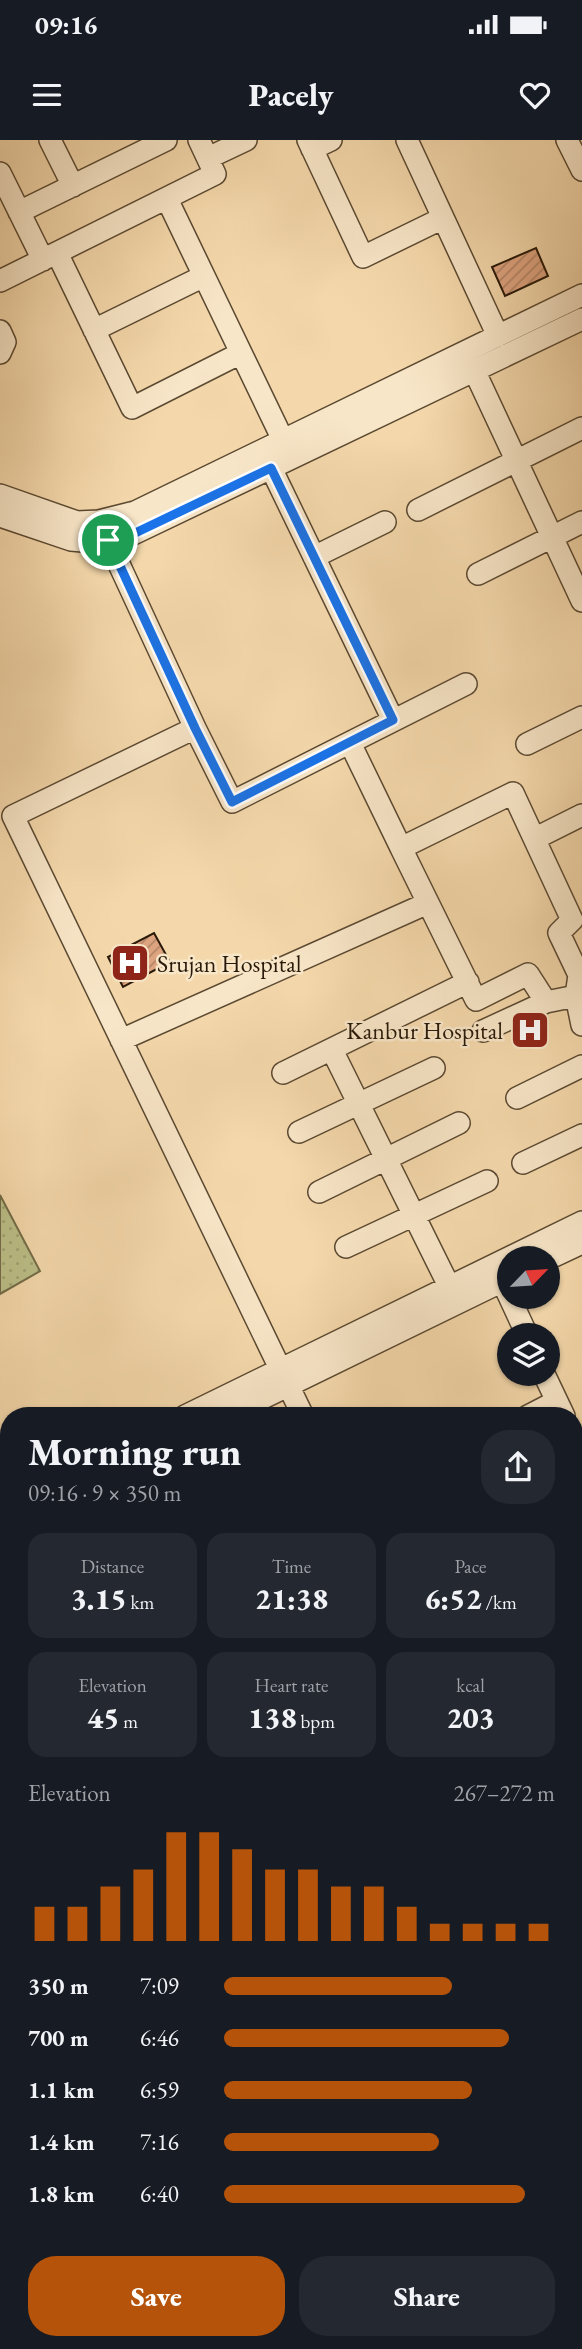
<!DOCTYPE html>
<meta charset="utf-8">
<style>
:root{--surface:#171b24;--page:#242831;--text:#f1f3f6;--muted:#9ea1a6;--accent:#b45309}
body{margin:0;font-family:"EB Garamond",serif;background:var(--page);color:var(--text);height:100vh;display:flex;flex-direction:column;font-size:26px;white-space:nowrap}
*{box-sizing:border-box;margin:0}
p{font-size:23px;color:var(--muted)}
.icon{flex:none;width:38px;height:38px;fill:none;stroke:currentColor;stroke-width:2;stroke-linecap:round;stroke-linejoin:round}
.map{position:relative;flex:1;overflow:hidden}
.side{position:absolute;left:0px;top:1267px;width:583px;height:943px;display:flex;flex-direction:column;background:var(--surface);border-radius:28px 28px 0 0;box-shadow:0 2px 5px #0004}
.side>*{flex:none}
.needle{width:46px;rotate:65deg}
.buttons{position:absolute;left:497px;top:1106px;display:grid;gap:14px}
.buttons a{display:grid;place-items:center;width:63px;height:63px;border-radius:50%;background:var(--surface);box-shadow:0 2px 5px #0004;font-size:35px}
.pin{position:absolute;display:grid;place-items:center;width:60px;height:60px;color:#fff;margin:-30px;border:4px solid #fff;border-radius:50%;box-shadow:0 2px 7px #0007}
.round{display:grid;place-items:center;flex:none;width:74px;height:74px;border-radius:28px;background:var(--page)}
.summary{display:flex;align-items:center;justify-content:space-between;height:119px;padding:0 28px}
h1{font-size:38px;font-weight:800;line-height:52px}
.metrics{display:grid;grid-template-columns:repeat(3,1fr);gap:10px;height:119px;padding:7px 28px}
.metrics div{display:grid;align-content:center;border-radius:18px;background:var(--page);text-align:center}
.metrics b{font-size:30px;font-weight:800}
.metrics small{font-size:19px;font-weight:400}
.metrics p{font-size:19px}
.chart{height:196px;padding:14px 28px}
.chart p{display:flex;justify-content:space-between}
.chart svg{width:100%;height:126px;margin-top:7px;stroke:var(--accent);stroke-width:6}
.action{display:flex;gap:14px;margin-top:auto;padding:14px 28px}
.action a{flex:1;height:80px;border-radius:28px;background:var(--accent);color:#fff;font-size:28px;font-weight:800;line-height:80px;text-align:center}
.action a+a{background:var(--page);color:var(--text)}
ul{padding:0 28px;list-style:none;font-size:23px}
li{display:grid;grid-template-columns:112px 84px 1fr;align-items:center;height:52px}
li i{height:18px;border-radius:9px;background:var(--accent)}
.status{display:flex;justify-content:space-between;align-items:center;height:49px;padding:0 35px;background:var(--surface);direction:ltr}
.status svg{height:19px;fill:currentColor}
header{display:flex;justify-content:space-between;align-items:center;height:91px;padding:0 28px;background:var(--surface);font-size:32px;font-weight:800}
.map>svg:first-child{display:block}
</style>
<div class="status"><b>09:16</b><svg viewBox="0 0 49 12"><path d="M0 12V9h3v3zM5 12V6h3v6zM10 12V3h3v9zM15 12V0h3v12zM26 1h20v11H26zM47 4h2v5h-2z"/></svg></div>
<header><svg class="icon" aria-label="menu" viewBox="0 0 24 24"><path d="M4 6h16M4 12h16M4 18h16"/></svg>Pacely<svg class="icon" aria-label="heart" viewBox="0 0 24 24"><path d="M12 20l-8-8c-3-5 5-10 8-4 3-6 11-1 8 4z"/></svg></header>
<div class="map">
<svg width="582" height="2209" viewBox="0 0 582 2209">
<defs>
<pattern id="park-dots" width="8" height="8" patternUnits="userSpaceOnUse" patternTransform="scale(1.75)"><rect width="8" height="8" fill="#bcbf88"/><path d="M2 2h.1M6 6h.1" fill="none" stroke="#a2a474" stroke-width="1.8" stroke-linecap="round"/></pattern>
<pattern id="building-hatch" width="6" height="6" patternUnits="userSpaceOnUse" patternTransform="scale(1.75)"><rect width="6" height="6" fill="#dea480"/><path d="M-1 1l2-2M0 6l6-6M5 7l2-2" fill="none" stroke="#b48567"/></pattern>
</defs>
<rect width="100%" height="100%" fill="#f4d8ab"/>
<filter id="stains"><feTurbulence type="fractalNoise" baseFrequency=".00286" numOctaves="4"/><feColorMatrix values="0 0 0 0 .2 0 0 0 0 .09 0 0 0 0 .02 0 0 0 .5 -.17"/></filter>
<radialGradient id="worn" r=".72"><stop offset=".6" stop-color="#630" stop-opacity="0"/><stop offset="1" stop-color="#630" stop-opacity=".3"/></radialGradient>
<path fill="url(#park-dots)" stroke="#726c48" stroke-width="2" d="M0,1055L40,1131L0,1154Z"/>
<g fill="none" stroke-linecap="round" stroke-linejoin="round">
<path stroke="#6f786f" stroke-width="5" d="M574,2163H582
M287,2209L302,2202"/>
</g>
<path fill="url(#building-hatch)" stroke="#281909" stroke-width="2" d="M536,108L548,136L505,156L492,127Z
M154,793L170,822L123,847L108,817Z
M537,881L547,900L530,908L520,888Z"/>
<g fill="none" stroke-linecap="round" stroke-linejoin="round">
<g stroke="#5b4932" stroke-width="24">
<path id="minor" d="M50,0L73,46
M308,0L363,117L443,78
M407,0L498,196
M567,0L582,30
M312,9L331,0
M208,18L246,0
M0,33L43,120
M167,59L283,300
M19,72L166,0
M57,113L132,268L241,213
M0,141L215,34L199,0
M94,190L204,136
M0,191L5,202L0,213
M474,230L582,461
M271,328L393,580
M0,355L77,382L99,381L135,372L582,155
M418,370L582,288
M0,376L71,400L94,402L131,395L582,179
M99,381L195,588L13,676L303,1276
M314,417L385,382
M478,434L582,382
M195,588L232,662L466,544
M350,603L401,708
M527,604L582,577
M536,698L582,675
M546,862L528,834L476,860L401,708L513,653L572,780L559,793L579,835L576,856L582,885
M483,891L546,862L576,856
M121,900L428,763
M332,910L449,1146
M283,933L468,842
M517,958L582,926
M299,992L434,928
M523,1023L582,995
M319,1052L459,983
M346,1107L487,1041
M548,1119L582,1103
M502,1141L527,1195
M544,1234L564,1276
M185,1276L582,1082
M226,1276L509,1138
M528,1276L557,1261
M574,1298L582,1315
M0,1367L9,1363
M0,1386L9,1382
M574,1398L582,1395
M0,1489L9,1485
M574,1509L582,1505
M574,1531L582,1546
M0,1581L9,1600
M574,1603L582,1600
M0,1686L9,1682
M574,1835L582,1852
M0,1882L9,1878
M0,1986L9,1981
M574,2011L582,2007
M574,2035L582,2031
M0,2060L9,2055
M0,2087H9
M574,2098L582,2119
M0,2107L9,2106
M37,2202V2209
M87,2202V2209
M141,2202L142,2209
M192,2202L193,2209
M245,2202L247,2209"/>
</g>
<use href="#minor" stroke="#f8e6c8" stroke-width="21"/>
</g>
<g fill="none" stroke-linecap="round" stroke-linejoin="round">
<g stroke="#fff" stroke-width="14">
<path id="route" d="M271,328L393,580L232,662L195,588L108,400L131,395Z"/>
</g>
<use href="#route" stroke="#1a73e8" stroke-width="9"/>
</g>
<defs>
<g id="hospital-square" transform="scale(2.0125)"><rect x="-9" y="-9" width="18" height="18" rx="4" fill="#8f2418" stroke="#f8e6c8"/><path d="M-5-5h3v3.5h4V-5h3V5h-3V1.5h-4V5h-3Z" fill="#fff"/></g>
</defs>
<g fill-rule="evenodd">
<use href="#hospital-square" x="130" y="823"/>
<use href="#hospital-square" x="530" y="890"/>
</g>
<g text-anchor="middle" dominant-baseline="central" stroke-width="5" stroke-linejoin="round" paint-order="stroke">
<g font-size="24" fill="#281909" stroke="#f8e6c8" text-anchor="start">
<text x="157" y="823">Srujan Hospital</text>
<text x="503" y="890" text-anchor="end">Kanbur Hospital</text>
</g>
</g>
<rect width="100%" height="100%" filter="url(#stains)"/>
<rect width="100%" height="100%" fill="url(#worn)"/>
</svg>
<div class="buttons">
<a><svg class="needle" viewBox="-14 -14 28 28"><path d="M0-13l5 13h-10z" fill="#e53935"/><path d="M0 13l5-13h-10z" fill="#9ea1a6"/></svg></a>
<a><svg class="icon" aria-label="layers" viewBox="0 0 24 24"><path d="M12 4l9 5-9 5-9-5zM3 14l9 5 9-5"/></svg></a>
</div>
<div class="pin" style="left:108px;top:400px;background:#1e9e55"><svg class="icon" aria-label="arrive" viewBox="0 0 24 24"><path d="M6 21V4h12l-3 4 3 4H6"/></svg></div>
<section class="side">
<div class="summary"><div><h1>Morning run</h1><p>09:16 · 9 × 350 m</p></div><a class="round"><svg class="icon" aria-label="share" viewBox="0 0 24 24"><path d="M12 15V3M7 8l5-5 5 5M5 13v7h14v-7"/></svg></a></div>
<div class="metrics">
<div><p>Distance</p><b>3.15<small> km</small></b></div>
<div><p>Time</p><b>21:38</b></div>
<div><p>Pace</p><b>6:52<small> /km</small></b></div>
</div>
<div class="metrics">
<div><p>Elevation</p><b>45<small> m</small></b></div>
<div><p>Heart rate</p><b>138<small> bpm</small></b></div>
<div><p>kcal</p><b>203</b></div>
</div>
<div class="chart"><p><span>Elevation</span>267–272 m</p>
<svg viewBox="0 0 160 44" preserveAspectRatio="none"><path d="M5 44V32M15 44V32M25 44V25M35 44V19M45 44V6M55 44V6M65 44V12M75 44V19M85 44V19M95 44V25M105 44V25M115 44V32M125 44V38M135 44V38M145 44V38M155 44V38"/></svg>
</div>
<ul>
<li><b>350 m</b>7:09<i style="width:69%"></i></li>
<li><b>700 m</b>6:46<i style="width:86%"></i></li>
<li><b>1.1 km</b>6:59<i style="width:75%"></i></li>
<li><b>1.4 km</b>7:16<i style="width:65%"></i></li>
<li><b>1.8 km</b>6:40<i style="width:91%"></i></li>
</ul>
<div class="action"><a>Save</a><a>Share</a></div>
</section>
</div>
